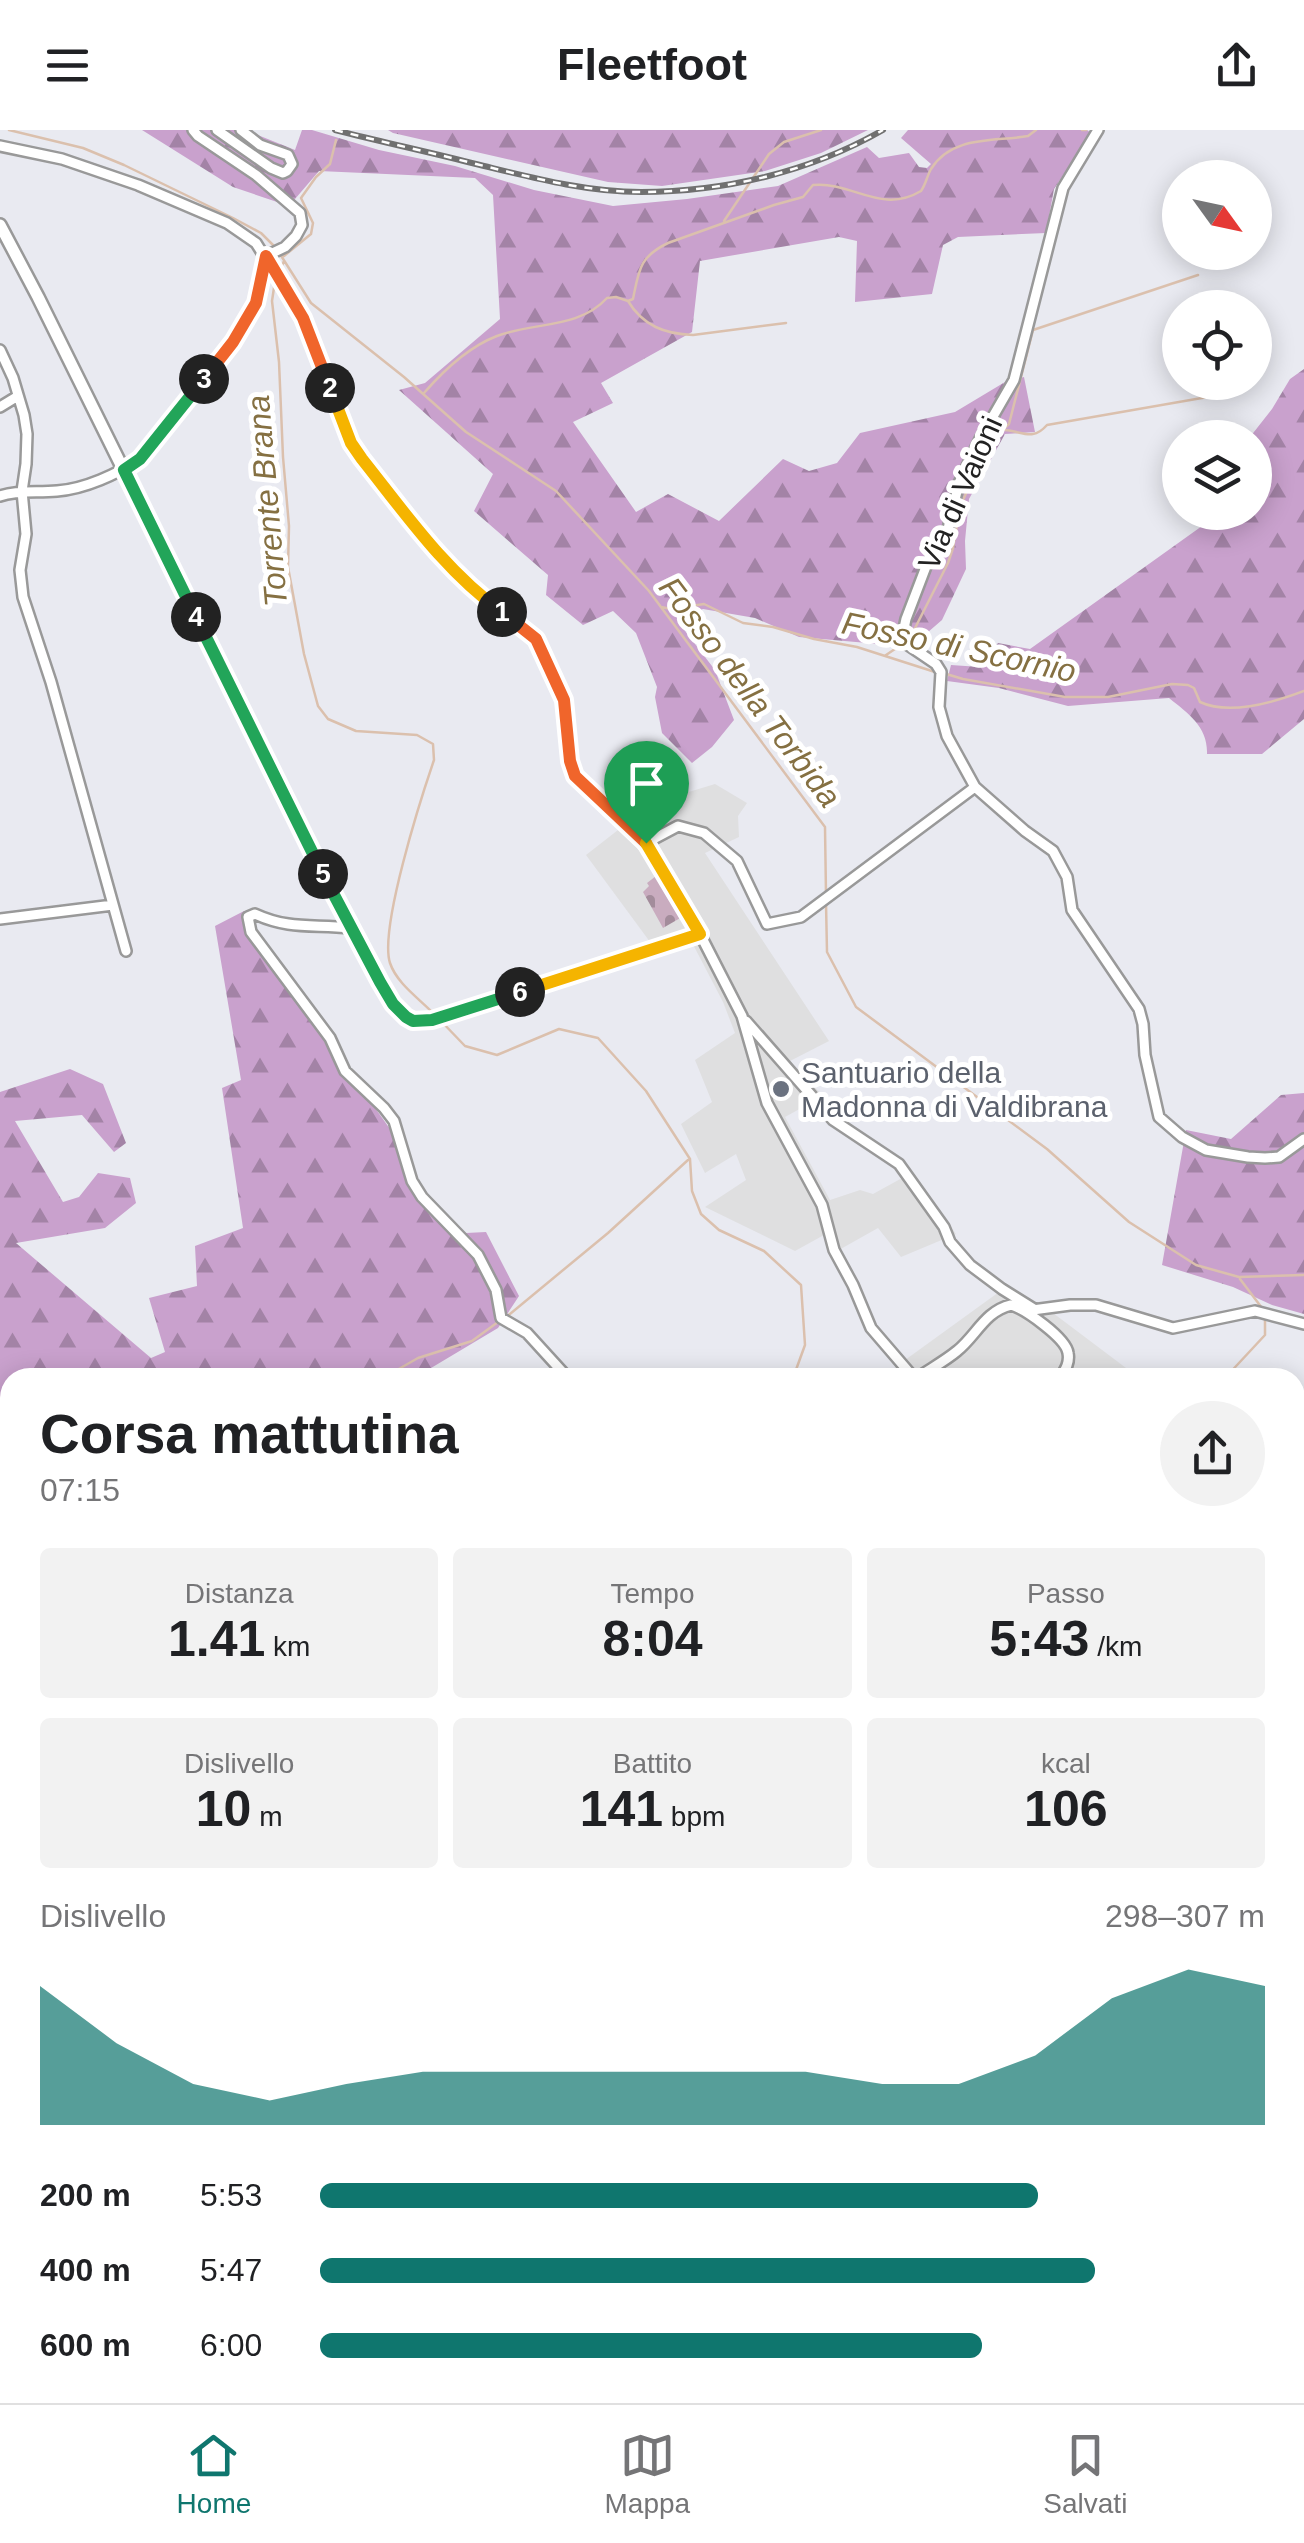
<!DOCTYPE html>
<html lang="it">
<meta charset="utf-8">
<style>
:root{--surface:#fff;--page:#f2f2f2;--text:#202124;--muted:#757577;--line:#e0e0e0;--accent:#0f766e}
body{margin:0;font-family:Helvetica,sans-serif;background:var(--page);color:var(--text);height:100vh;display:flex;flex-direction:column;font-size:38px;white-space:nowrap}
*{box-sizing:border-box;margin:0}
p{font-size:32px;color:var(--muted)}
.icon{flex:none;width:55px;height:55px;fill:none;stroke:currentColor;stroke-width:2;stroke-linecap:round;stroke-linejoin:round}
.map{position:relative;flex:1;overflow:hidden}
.drawer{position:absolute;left:0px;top:1238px;width:1305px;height:1038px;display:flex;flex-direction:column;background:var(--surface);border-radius:30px 30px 0 0;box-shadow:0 5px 25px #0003}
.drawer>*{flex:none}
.needle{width:65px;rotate:123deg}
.fabs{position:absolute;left:1162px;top:30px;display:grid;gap:20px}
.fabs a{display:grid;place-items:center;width:110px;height:110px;border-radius:50%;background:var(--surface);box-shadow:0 5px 25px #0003;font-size:50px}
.pin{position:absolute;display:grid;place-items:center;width:85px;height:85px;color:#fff;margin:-102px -42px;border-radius:50% 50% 50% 0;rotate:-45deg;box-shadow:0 0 10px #0007}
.pin .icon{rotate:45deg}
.km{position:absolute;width:50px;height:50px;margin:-25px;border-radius:50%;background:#222;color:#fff;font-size:28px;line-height:50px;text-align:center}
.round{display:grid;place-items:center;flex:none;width:105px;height:105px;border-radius:52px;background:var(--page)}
.head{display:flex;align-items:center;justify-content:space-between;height:170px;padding:0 40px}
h1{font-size:55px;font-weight:700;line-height:75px}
.figures{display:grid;grid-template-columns:repeat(3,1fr);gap:15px;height:170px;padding:10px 40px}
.figures div{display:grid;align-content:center;border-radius:10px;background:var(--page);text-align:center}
.figures b{font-size:50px;font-weight:700}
.figures small{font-size:28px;font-weight:400}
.figures p{font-size:28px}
.chart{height:280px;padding:20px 40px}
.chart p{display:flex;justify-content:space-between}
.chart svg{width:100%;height:180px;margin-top:10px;fill:var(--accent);opacity:.7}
ul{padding:0 40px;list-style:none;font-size:32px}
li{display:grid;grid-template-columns:160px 120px 1fr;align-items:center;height:75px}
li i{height:25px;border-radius:12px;background:var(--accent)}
header{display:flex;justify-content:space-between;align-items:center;height:130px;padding:0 40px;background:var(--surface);font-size:45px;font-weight:700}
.tabs{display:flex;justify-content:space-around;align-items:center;height:140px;border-top:2px solid var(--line);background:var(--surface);font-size:28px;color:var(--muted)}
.tabs a{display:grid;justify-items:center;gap:5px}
.tabs .selected{color:var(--accent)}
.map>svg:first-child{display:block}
</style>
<header><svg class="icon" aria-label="menu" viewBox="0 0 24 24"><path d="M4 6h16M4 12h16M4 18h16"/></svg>Fleetfoot<svg class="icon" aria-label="share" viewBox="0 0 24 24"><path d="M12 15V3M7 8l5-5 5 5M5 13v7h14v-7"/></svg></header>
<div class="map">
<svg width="1304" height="2273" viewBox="0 0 1304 2273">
<defs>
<pattern id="forest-firs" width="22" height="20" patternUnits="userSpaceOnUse" patternTransform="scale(2.5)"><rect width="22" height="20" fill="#c9a1cd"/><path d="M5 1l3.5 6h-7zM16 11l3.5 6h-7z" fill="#a383a6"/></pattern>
<pattern id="cemetery-stones" width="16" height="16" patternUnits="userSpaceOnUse" patternTransform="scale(2.5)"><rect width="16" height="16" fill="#c9acbf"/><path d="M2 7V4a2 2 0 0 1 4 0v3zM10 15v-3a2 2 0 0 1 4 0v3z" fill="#a38c9b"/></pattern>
</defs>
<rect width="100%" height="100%" fill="#e9eaf1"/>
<path fill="#dfdfe0" d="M632,640L669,668L715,654L747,673L738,686L739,707L705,723L829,911L790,931L823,966L785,987L830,1070L860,1060L873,1064L913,1042L956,1104L901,1127L878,1098L830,1125L824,1105L795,1121L705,1077L746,1050L736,1024L705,1043L681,994L712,972L695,930L735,903L723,872L686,801L653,816L586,725L618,700L600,681Z
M999,1162L1053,1183L1138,1247L900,1248L894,1238Z"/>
<path fill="url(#forest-firs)" d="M142,0H245L295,20L302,0H312L379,20L455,36L534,60L613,76L687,69L778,56L867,17L879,28L909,23L919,37L927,38L931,34L901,8L908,0H1087L1091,3L1054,59L1046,103L958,107L943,115L932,164L855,172L857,111L839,107L700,131L692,202L601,253L613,273L573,292L636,382L668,364L719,391L783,329L809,341L837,333L860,303L955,282L1005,252L1024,247L1035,302L1005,304L969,369L965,411L966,439L942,490L920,509L890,515L799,507L755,488L703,479L688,486L682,497L715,540L734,590L712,617L692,633L662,603L655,567L657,557L636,503L613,481L583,495L546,465L548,445L474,381L493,344L399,260L425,253L500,189L493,65L475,48L319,41L289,76L233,57Z
M388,0H868L821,23L765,41L662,56L608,52L393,3Z
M1304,239V589L1262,624H1207C1208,597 1189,584 1169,568L1068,576L999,558L947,551L951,535L980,537L998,513L1030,519L1209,391L1206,383L1255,382V308L1250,307L1272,279L1290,249Z
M244,781L249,809L321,905L343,948L373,975L390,999L417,1066L450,1099L466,1103L486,1102L519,1166L498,1198L416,1247L10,1248V1546L0,1562V962L70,939L103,954L126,1013L114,1022L82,985L15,991L63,1072L79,1067L98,1043L130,1048L136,1073L105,1098L16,1113L151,1228L165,1222L149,1168L197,1156L195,1116L243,1098L222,958L241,950L215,796Z
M1304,963V1184L1272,1175L1233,1157L1162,1135L1186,1000L1231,1009L1281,965Z
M1295,2021L1304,2026V2251L1295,2198Z
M41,2265H437L432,2273H47Z
M529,2265H746L740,2273H525Z"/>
<path fill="url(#cemetery-stones)" d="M656,746L682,787L663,798L643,762L649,756L647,753Z"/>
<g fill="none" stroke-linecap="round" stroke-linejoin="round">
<path stroke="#dbc0ad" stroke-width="2.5" d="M9,0L83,18L124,35L233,88L261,103L275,117
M1082,0H1086
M724,91L769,24L784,12L821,0
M280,124L311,173L404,247L466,302L556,361L649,461L825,697L826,765
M284,126L311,104L313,93L301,68L316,47L330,34L336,10
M280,140L284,131
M275,151L272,171L279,232L283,327L289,396L288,437L304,524L318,576L328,589L356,601L417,605L433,614L434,630C421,668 379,799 390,833C397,854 420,869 435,885
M628,171L633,169C639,140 639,127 668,113L774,75L803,67L813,55C852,51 881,85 921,61C926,54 927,46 931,39C952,5 995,12 1028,6L1036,0
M424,263C444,240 468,217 497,206C533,192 579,199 607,168L616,167L628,171C643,196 665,204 693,205L786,193
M1005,300C1024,302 1033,311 1047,295L1219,265
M661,477L681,481L691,476L704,474L743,493L773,497L814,509L857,517L935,542
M910,508L948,433L953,418L960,377L985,320L991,310L1009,294L1033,200L1198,145
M886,525L904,513
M943,543L963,549L1065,567H1108L1172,554L1188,555L1194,558L1200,572C1230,586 1275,572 1304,561
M826,773L827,822L856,877L1047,1019L1129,1092L1196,1135L1239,1147L1304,1145
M441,891L465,916L497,925L559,899L598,908L646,961L690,1029L692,1061L701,1084L719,1100L764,1121L801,1155L805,1215L793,1248
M1240,1149L1262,1178
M505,1188L608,1103L688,1030
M383,1248L418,1228L472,1211L498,1192
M1225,1248L1265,1205V1186
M1295,1387L1304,1390
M0,1537L10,1526
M1295,2090L1304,2132
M324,2273L327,2265
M650,2273L653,2265"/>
<g stroke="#999" stroke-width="14">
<path id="minor" d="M193,0L198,6L256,45L300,83L302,95L296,106L285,117L266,126
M217,0L271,38L283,43L287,41L292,34L288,25L260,15L241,0
M0,16L62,29L138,55L227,93L256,113L303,188L343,296L357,323L423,405L458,445L479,465L536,509L564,570L572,642L584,657L646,713L700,804L742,886L767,973L822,1075L834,1120L853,1155L871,1198L914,1248
M0,220L13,248L24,285L27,304L26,334L22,361L26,404L20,440L23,467L51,552L126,821
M0,277L18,266
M0,366C19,360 37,363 57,361C85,359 117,344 140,329L233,212L255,173L266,126
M975,657L1025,701L1053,721L1067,747L1072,780L1139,879L1143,894L1145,925L1159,987L1182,1007L1206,1020L1248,1027L1265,1028L1279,1027L1304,1009
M646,713L678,696L704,703L737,731L767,794L801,787L975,657L947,606L939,577L941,542L936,534L908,515L903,503L906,489L927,434L947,403L959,353L980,309L1014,250L1063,58L1098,0
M0,789L113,775
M350,798C313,794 290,800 255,784L248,787L251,802L330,908L345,941L384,978L394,991L412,1051L422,1067L478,1125L496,1160L501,1188L527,1203L568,1248
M746,891L833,990L899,1034L944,1097L950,1112L970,1135L1002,1159L1034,1179
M1025,1181L1070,1175H1096L1173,1198L1255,1181L1304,1194
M917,1248C930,1239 945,1231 957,1221C976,1206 985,1181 1011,1175C1025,1179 1066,1208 1068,1223C1070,1233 1065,1240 1060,1248
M1295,1457L1304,1455
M1295,1914L1304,1923
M1295,1954L1304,1946
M852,2273L855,2265"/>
</g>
<g stroke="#999" stroke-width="16">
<path id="tertiary" d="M0,95L38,167L350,798L398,881L413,891L432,890L700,804"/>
</g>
<use href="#minor" stroke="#fff" stroke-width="9"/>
<use href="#tertiary" stroke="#fff" stroke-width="11"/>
<g stroke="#707070" stroke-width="6">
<path id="rail" d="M335,0C382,12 429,22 476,34C530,47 585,62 641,62C724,62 810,42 883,0"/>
</g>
<use href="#rail" stroke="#fff" stroke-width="2.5" stroke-dasharray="8" stroke-linecap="butt"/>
</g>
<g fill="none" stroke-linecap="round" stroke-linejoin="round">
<g stroke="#fff" stroke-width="20">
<path id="split-1" d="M502,482L536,509L564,570L570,631L575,646L646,713"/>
</g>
<g stroke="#fff" stroke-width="20">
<path id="split-2" d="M330,258L351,313L362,329C405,383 445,441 502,482"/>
</g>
<g stroke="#fff" stroke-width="20">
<path id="split-3" d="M204,249L233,212L256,173L266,126L303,188L330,258"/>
</g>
<g stroke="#fff" stroke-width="20">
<path id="split-4" d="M196,487L124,340L140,329L204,249"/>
</g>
<g stroke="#fff" stroke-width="20">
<path id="split-5" d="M196,487L323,744"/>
</g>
<g stroke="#fff" stroke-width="20">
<path id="split-6" d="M323,744L380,852L393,874L406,887L413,891L432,890L520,862"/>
</g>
<g stroke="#fff" stroke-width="20">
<path id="split-7" d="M520,862L700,804L646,713"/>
</g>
<use href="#split-1" stroke="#f0652b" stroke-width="12"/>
<use href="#split-2" stroke="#f5b400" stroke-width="12"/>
<use href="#split-3" stroke="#f0652b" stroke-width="12"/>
<use href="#split-4" stroke="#22a559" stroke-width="12"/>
<use href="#split-5" stroke="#22a559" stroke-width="12"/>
<use href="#split-6" stroke="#22a559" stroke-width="12"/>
<use href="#split-7" stroke="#f5b400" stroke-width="12"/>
</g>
<circle fill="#6b7280" stroke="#fff" stroke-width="4" cx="781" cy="959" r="10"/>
<g text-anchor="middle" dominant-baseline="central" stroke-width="10" stroke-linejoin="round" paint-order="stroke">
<g font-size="30" fill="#222" stroke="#fff">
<text transform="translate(960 363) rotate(-66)">Via di Vaioni</text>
</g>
<g font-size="30" fill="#5b616d" stroke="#fff" text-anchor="start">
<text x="801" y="942">Santuario della<tspan x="801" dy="34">Madonna di Valdibrana</tspan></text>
</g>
<g font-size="32" font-style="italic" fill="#857042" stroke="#fff">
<text transform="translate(267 371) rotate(-95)">Torrente Brana</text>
<text transform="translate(959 517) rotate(12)">Fosso di Scornio</text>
<text transform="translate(750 562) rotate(53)">Fosso della Torbida</text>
</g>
</g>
</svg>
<div class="fabs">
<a><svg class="needle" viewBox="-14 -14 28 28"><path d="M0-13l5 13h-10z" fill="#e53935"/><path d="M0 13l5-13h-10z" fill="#757577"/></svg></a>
<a><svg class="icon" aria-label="locate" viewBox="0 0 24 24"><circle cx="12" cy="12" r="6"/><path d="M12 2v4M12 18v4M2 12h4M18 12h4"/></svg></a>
<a><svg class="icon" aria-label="layers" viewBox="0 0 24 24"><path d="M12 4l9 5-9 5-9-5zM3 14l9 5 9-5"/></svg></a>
</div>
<div class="pin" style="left:646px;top:713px;background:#1e9e55"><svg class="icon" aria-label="arrive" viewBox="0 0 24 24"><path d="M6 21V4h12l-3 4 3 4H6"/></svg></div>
<b class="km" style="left:502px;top:482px">1</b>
<b class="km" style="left:330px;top:258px">2</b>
<b class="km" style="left:204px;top:249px">3</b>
<b class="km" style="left:196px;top:487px">4</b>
<b class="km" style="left:323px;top:744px">5</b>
<b class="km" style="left:520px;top:862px">6</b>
<section class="drawer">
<div class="head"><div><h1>Corsa mattutina</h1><p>07:15</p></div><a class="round"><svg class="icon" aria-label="share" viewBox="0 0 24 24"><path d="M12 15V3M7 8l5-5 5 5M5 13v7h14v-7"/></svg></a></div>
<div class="figures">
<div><p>Distanza</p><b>1.41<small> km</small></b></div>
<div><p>Tempo</p><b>8:04</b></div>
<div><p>Passo</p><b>5:43<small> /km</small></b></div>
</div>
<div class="figures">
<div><p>Dislivello</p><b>10<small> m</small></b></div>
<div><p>Battito</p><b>141<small> bpm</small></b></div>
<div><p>kcal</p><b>106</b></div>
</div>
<div class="chart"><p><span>Dislivello</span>298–307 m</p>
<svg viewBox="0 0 160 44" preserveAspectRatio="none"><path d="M0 44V10L10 24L20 34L30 38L40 34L50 31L60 31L70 31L80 31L90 31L100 31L110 34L120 34L130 27L140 13L150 6L160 10V44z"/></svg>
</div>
<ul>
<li><b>200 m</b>5:53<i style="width:76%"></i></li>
<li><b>400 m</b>5:47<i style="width:82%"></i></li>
<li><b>600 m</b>6:00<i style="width:70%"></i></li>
</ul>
</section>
</div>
<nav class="tabs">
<a class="selected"><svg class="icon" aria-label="home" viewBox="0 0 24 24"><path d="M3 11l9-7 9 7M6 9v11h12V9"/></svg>Home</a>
<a><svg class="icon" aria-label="map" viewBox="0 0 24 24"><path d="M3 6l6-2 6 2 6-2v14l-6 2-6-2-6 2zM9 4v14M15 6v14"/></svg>Mappa</a>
<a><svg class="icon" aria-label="saved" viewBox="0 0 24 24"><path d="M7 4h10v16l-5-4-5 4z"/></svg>Salvati</a>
</nav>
